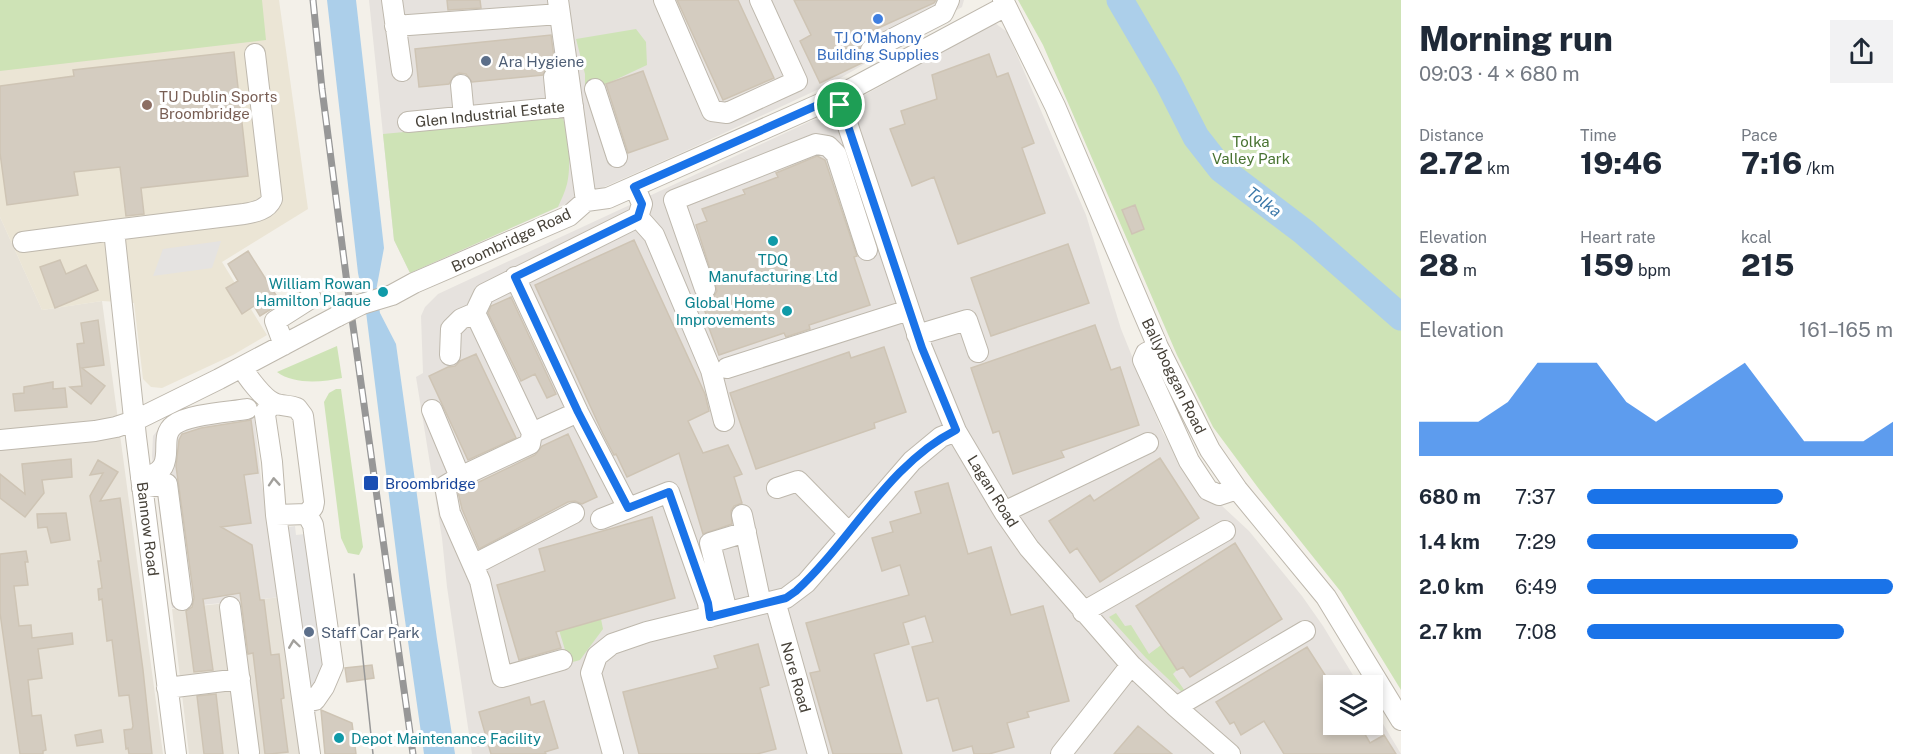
<!DOCTYPE html>
<meta charset="utf-8">
<style>
:root{--surface:#fff;--page:#f2f2f3;--text:#1f2937;--muted:#747a83;--accent:#1a73e8}
body{margin:0;font-family:"Public Sans",sans-serif;background:var(--page);color:var(--text);height:100vh;display:flex;flex-direction:column;font-size:22px;white-space:nowrap}
*{box-sizing:border-box;margin:0}
p{font-size:20px;color:var(--muted)}
.icon{flex:none;width:33px;height:33px;fill:none;stroke:currentColor;stroke-width:2;stroke-linecap:round;stroke-linejoin:round}
.map{position:relative;flex:1;overflow:hidden}
.drawer{display:flex;flex-direction:column;background:var(--surface);width:510px}
.drawer>*{flex:none}
.fabs{position:absolute;left:1323px;top:675px;display:grid;gap:12px}
.fabs a{display:grid;place-items:center;width:60px;height:60px;border-radius:0px;background:var(--surface);box-shadow:0 3px 9px #0003;font-size:30px}
.pin{position:absolute;display:grid;place-items:center;width:51px;height:51px;color:#fff;margin:-26px;border:3px solid #fff;border-radius:50%;box-shadow:0 2px 6px #0007}
.round{display:grid;place-items:center;flex:none;width:63px;height:63px;border-radius:0px;background:var(--page)}
.summary{display:flex;align-items:center;justify-content:space-between;height:102px;padding:0 18px}
h1{font-size:33px;font-weight:800;line-height:45px}
.figures{display:grid;grid-template-columns:repeat(3,1fr);gap:9px;height:102px;padding:6px 18px}
.figures div{display:grid;align-content:center}
.figures b{font-size:30px;font-weight:800}
.figures small{font-size:16px;font-weight:400}
.figures p{font-size:16px}
.chart{height:168px;padding:12px 18px}
.chart p{display:flex;justify-content:space-between}
.chart svg{width:100%;height:108px;margin-top:6px;fill:var(--accent);opacity:.7}
ul{padding:0 18px;list-style:none;font-size:20px}
li{display:grid;grid-template-columns:96px 72px 1fr;align-items:center;height:45px}
li i{height:15px;border-radius:8px;background:var(--accent)}
main{display:flex;flex:1;min-height:0}
.map>svg:first-child{display:block}
</style>
<main>
<div class="map">
<svg width="1401" height="754" viewBox="0 0 1401 754">
<rect width="100%" height="100%" fill="#f3f0e9"/>
<path fill="#e7e2d8" d="M0,217L42,310L102,301L163,754H0Z
M281,597L302,754H189L172,609Z"/>
<path fill="#e6e2de" d="M369,0H964L962,7L832,83L681,153L410,273L394,240Z
M995,23L1007,32L1086,215L1121,329L1163,433L1195,486L1221,505L1249,531L1302,596L1323,626L1359,685L1334,686V724H1372L1373,707L1401,754H472L447,587L442,538L416,377L423,373L421,316L425,307L438,294L813,120L830,118L838,123L853,117L855,106L861,97Z
M250,401L254,415L261,480L271,530L281,597L172,608L152,456L153,436L165,421Z"/>
<path fill="#ebe5d5" d="M0,0H279L308,209L222,262L267,335L233,355L162,388L151,387L143,379L134,303L102,301L42,310L0,217Z"/>
<path fill="#cee3b6" d="M0,0H262L266,40L0,71Z
M1018,0H1401V690L1341,592L1259,489L1213,427L1177,355L1043,45Z
M636,29L646,42L647,65L585,94V74L576,39Z
M562,117C570,132 571,168 567,184C565,192 561,200 558,207L410,273L394,240L383,134Z
M337,346L342,378C323,382 294,385 277,372Z
M336,389H341L363,547L359,555L348,553L341,538L324,402L329,393Z
M1116,613L1125,626L1131,625L1149,654L1161,645L1177,670L1173,674L1185,691L1183,693L1146,658L1109,617Z
M601,619L603,629L580,660L569,663L559,630Z"/>
<path fill="#e5e3e1" d="M221,241L212,268L153,276L163,249Z
M295,526L296,535L314,533L336,680L313,717L271,530Z"/>
<path fill="#accfea" d="M327,0H356L384,248L376,291L380,313L396,344L437,639L455,754H424L401,592L366,312L358,273Z"/>
<g fill="none" stroke-linecap="round" stroke-linejoin="round">
<path stroke="#accfea" stroke-width="27" d="M1120,0L1168,82L1196,137L1221,169L1304,232L1401,317"/>
</g>
<path fill="#d4ccc0" stroke="#cec4b4" stroke-width="1.5" d="M447,0H480L481,8L448,10Z
M677,0H738L774,78L723,100Z
M794,0H936L934,3L856,38L860,47V55L866,61L820,83L800,41L811,35Z
M551,35L555,65L547,68L543,75L472,82L466,74L459,73L454,76L449,84L419,87L415,49Z
M234,52L248,176L141,188L144,214L126,216L120,167L74,172L78,195L7,205L0,153V86L74,76L73,70Z
M989,54L997,77L1008,73L1034,143L1022,148L1045,213L958,244L934,177L912,186L890,129L905,124L901,111L937,99L932,75Z
M643,71L668,139L628,153L606,84Z
M817,156L825,160L857,256L854,257L870,305L809,325L810,329L786,337L784,333L719,355L705,317H707L701,300H709L714,296L717,291L696,225L707,221L702,209L745,194L743,190L778,177L776,173Z
M1135,205L1144,229L1132,234L1122,210Z
M634,240L705,394L709,411L688,421L703,453L728,445L742,474L734,477L742,503L734,506L731,511L732,524L703,534L679,453L627,477L616,454L614,455L603,434L535,285Z
M1068,244L1089,303L991,336L971,278Z
M248,251L281,303L260,316L254,306L242,314L226,288L238,281L228,264Z
M60,260L66,274L86,265L98,290L55,308L40,267Z
M511,297L556,394L547,398L535,374L521,381L488,313L491,306Z
M98,320L104,365L82,368L105,386L91,404L70,387L82,386L77,344L84,343L81,323Z
M1095,325L1111,370L1120,367L1139,425L1061,451L1064,457L1013,474L999,431L993,433L971,368Z
M884,347L906,412L874,423L875,428L756,469L730,393L849,352L851,358Z
M476,354L516,438L468,460L429,376L448,367L455,366L460,361Z
M53,382V389L65,388L67,407L15,411L13,394L24,393V387Z
M251,420L258,473L244,475L251,523L221,527L252,545L260,600H264L271,655L279,654L284,698L281,699L288,752L270,754H265L253,653L248,654L240,593L203,599L213,670L194,672L186,611L192,607L194,598L176,466L179,440L182,434L201,428Z
M568,434L597,497L582,504L575,501L568,502L479,549L462,509L458,492L535,455L542,446Z
M1160,458L1199,518L1100,582L1077,548L1070,553L1049,521L1090,495L1094,501Z
M71,459L72,477L42,480L44,493L25,517L0,498V474L25,494L22,464Z
M98,460L118,472L100,501L120,498L143,670L152,754H129L128,748L126,749L124,730L132,729L133,726L129,695L119,696L112,640L107,641L102,599L99,600L98,589L102,588L98,561H101L90,496L103,473L90,475Z
M948,483L968,554L991,547L1011,615L1043,606L1069,701L1027,712L1029,717L1007,723L1014,747L989,754H974L972,746L953,751L938,698L927,701L912,647L933,642L925,616L903,623L909,644L874,654L902,754H833L810,673L820,671L806,623L909,595L900,565L882,571L872,538L893,532L890,522L921,513L915,492Z
M66,513L70,540L51,543L47,527L38,528L37,514Z
M652,517L675,598L556,632L561,648L519,660L497,585L545,571L539,549Z
M1235,543L1282,619L1190,677L1183,667L1177,670L1136,606Z
M26,551L28,562H25L28,585L14,586L19,626L31,625L32,638L72,633L73,644L38,649L42,678L28,680L32,716L41,715L46,750L43,751V754H20L0,613V554Z
M758,644L769,685L760,688L776,749L757,754H639L623,692L718,668L714,656Z
M1307,647L1334,689V724H1359L1370,743L1384,735L1396,754H1284L1264,721L1241,735L1234,722L1230,724L1216,702Z
M372,665L374,678L347,682L345,668Z
M216,694L223,754H204L197,696Z
M529,697L531,705L544,701L558,748L545,752L546,754H491L479,712Z
M321,710L352,723L356,754H325Z
M1138,726L1172,754H1114Z
M101,730L103,742L77,746L75,735Z"/>
<g fill="none" stroke-linecap="round" stroke-linejoin="round">
<g stroke="#beb8ad" stroke-width="22">
<path id="minor" d="M392,0L402,71
M558,0L586,201
M664,0L712,111L727,113L797,81L760,0
M1003,0L1055,106L1158,347L1210,450L1237,489L1326,597L1401,720
M395,26L560,14
M871,50L943,13L949,0
M554,77L557,108
M461,85L464,117
M595,89L617,157
M838,96L922,348L956,431L1004,512L1029,548L1131,665L1176,707L1230,754
M408,122L573,106
M638,217L654,235L711,370L724,421
M23,242L114,230
M515,277L578,412L628,508
M705,289L674,200L816,144L828,146L836,154L867,250
M362,304L392,295L414,283L569,216L586,201L608,198L838,96L1006,6
M917,335L967,320L978,352
M284,345L275,321L311,298
M1158,347L1146,353L1143,360L1189,461L1208,490L1219,495L1237,489
M450,355L451,329L461,319L475,313
M242,367C247,377 264,399 274,403C280,406 289,405 297,408L303,416L314,502L313,507L307,514L276,515L272,462L265,415L266,411L274,403
M727,368L909,310
M432,410L460,477
M578,412L532,433L475,313L484,294L638,217L642,204L635,187
M532,433L530,444L460,477L445,486L450,513L480,581L502,677L562,660
M0,440L95,431L116,427L134,421L219,379L338,316
M141,478C183,471 155,439 174,425C188,414 229,412 247,409
M142,488L167,484L182,600
M777,488L798,481L848,532
M1004,512L1148,443
M276,515L310,754
M742,515L761,604
M601,519L669,492L708,603L710,617
M473,565L574,513
M775,601L818,754
M230,607L249,752
M727,612L710,543L746,532
M1083,612L1225,531
M167,688L240,679
M303,702L315,700L324,687L333,666L313,525L307,514
M1176,707L1305,631
M176,754L136,437L114,230L244,214C255,212 267,210 272,199L255,54
M613,754L591,673L597,656L612,644L647,632L786,598L806,583L912,461L941,437L956,431
M1061,754L1131,665"/>
</g>
<use href="#minor" stroke="#fff" stroke-width="20"/>
<path stroke="#979797" stroke-width="1.5" d="M354,574L373,754"/>
<g stroke="#979797" stroke-width="7">
<path id="rail" d="M313,0L322,89L347,283L413,754"/>
</g>
<use href="#rail" stroke="#fff" stroke-width="4.5" stroke-dasharray="14" stroke-linecap="butt"/>
<g stroke="#beb8ad" stroke-width="22" stroke-linecap="butt">
<path id="minor-bridge" d="M338,316L362,304"/>
</g>
<use href="#minor-bridge" stroke="#fff" stroke-width="20"/>
</g>
<defs><path id="oneway-chevron" d="M-2-3.5L2.5 0L-2 3.5" fill="none" stroke-width="1.6" stroke-linecap="round" stroke-linejoin="round" transform="scale(1.5)"/></defs>
<g stroke="#a2a09c">
<use href="#oneway-chevron" transform="translate(274 482) rotate(-94)"/>
<use href="#oneway-chevron" transform="translate(294 644) rotate(-98)"/>
</g>
<g fill="none" stroke-linecap="round" stroke-linejoin="round">
<g stroke="#fff" stroke-width="12">
<path id="route" d="M838,96L922,348L956,430C887,465 851,541 796,591L786,598L710,617L708,603L669,492L628,508L578,412L515,277L638,217L642,204L634,187Z"/>
</g>
<use href="#route" stroke="#1a73e8" stroke-width="8"/>
</g>
<circle fill="#3f7fe0" stroke="#fff" stroke-width="2" cx="878" cy="19" r="6"/>
<g fill="#5c6f8a" stroke="#fff" stroke-width="2">
<circle cx="486" cy="61" r="6"/>
<circle cx="309" cy="632" r="6"/>
</g>
<circle fill="#8d6e63" stroke="#fff" stroke-width="2" cx="147" cy="105" r="6"/>
<g fill="#0f9aa8" stroke="#fff" stroke-width="2">
<circle cx="773" cy="241" r="6"/>
<circle cx="383" cy="292" r="6"/>
<circle cx="787" cy="311" r="6"/>
<circle cx="339" cy="738" r="6"/>
</g>
<rect fill="#1a4fb4" stroke="#fff" stroke-width="2" x="363" y="475" width="16" height="16" rx="3"/>
<g text-anchor="middle" dominant-baseline="central" stroke-width="6" stroke-linejoin="round" paint-order="stroke">
<g font-size="15" fill="#366cbe" stroke="#fff">
<text x="878" y="37">TJ O'Mahony<tspan x="878" dy="17">Building Supplies</tspan></text>
</g>
<g font-size="15" fill="#4e5e75" stroke="#fff" text-anchor="start">
<text x="498" y="61">Ara Hygiene</text>
<text x="321" y="632">Staff Car Park</text>
</g>
<g font-size="15" fill="#785e54" stroke="#fff" text-anchor="start">
<text x="159" y="96">TU Dublin Sports<tspan x="159" dy="17">Broombridge</tspan></text>
</g>
<g font-size="15" fill="#464138" stroke="#fff">
<text transform="translate(490 114) rotate(-6)">Glen Industrial Estate</text>
<text transform="translate(511 240) rotate(-25)">Broombridge Road</text>
<text transform="translate(1174 376) rotate(64)">Ballyboggan Road</text>
<text transform="translate(993 491) rotate(58)">Lagan Road</text>
<text transform="translate(148 529) rotate(83)">Bannow Road</text>
<text transform="translate(796 677) rotate(74)">Nore Road</text>
</g>
<g font-size="15" fill="#487331" stroke="#fff">
<text x="1251" y="141">Tolka<tspan x="1251" dy="17">Valley Park</tspan></text>
</g>
<g font-size="15" fill="#0d838f" stroke="#fff" text-anchor="end">
<text x="773" y="259" text-anchor="middle">TDQ<tspan x="773" dy="17">Manufacturing Ltd</tspan></text>
<text x="371" y="283">William Rowan<tspan x="371" dy="17">Hamilton Plaque</tspan></text>
<text x="775" y="302">Global Home<tspan x="775" dy="17">Improvements</tspan></text>
<text x="351" y="738" text-anchor="start">Depot Maintenance Facility</text>
</g>
<g font-size="15" fill="#164399" stroke="#fff" text-anchor="start">
<text x="385" y="483">Broombridge</text>
</g>
<g font-size="16" font-style="italic" fill="#3b78a9" stroke="#fff">
<text transform="translate(1264 202) rotate(37)">Tolka</text>
</g>
</g>
</svg>
<div class="fabs">
<a><svg class="icon" aria-label="layers" viewBox="0 0 24 24"><path d="M12 4l9 5-9 5-9-5zM3 14l9 5 9-5"/></svg></a>
</div>
<div class="pin" style="left:840px;top:105px;background:#1e9e55"><svg class="icon" aria-label="arrive" viewBox="0 0 24 24"><path d="M6 21V4h12l-3 4 3 4H6"/></svg></div>
</div>
<section class="drawer">
<div class="summary"><div><h1>Morning run</h1><p>09:03 · 4 × 680 m</p></div><a class="round"><svg class="icon" aria-label="share" viewBox="0 0 24 24"><path d="M12 15V3M7 8l5-5 5 5M5 13v7h14v-7"/></svg></a></div>
<div class="figures">
<div><p>Distance</p><b>2.72<small> km</small></b></div>
<div><p>Time</p><b>19:46</b></div>
<div><p>Pace</p><b>7:16<small> /km</small></b></div>
</div>
<div class="figures">
<div><p>Elevation</p><b>28<small> m</small></b></div>
<div><p>Heart rate</p><b>159<small> bpm</small></b></div>
<div><p>kcal</p><b>215</b></div>
</div>
<div class="chart"><p><span>Elevation</span>161–165 m</p>
<svg viewBox="0 0 160 44" preserveAspectRatio="none"><path d="M0 44V30L10 30L20 30L30 22L40 6L50 6L60 6L70 22L80 30L90 22L100 14L110 6L120 22L130 38L140 38L150 38L160 30V44z"/></svg>
</div>
<ul>
<li><b>680 m</b>7:37<i style="width:64%"></i></li>
<li><b>1.4 km</b>7:29<i style="width:69%"></i></li>
<li><b>2.0 km</b>6:49<i style="width:100%"></i></li>
<li><b>2.7 km</b>7:08<i style="width:84%"></i></li>
</ul>
</section>
</main>
